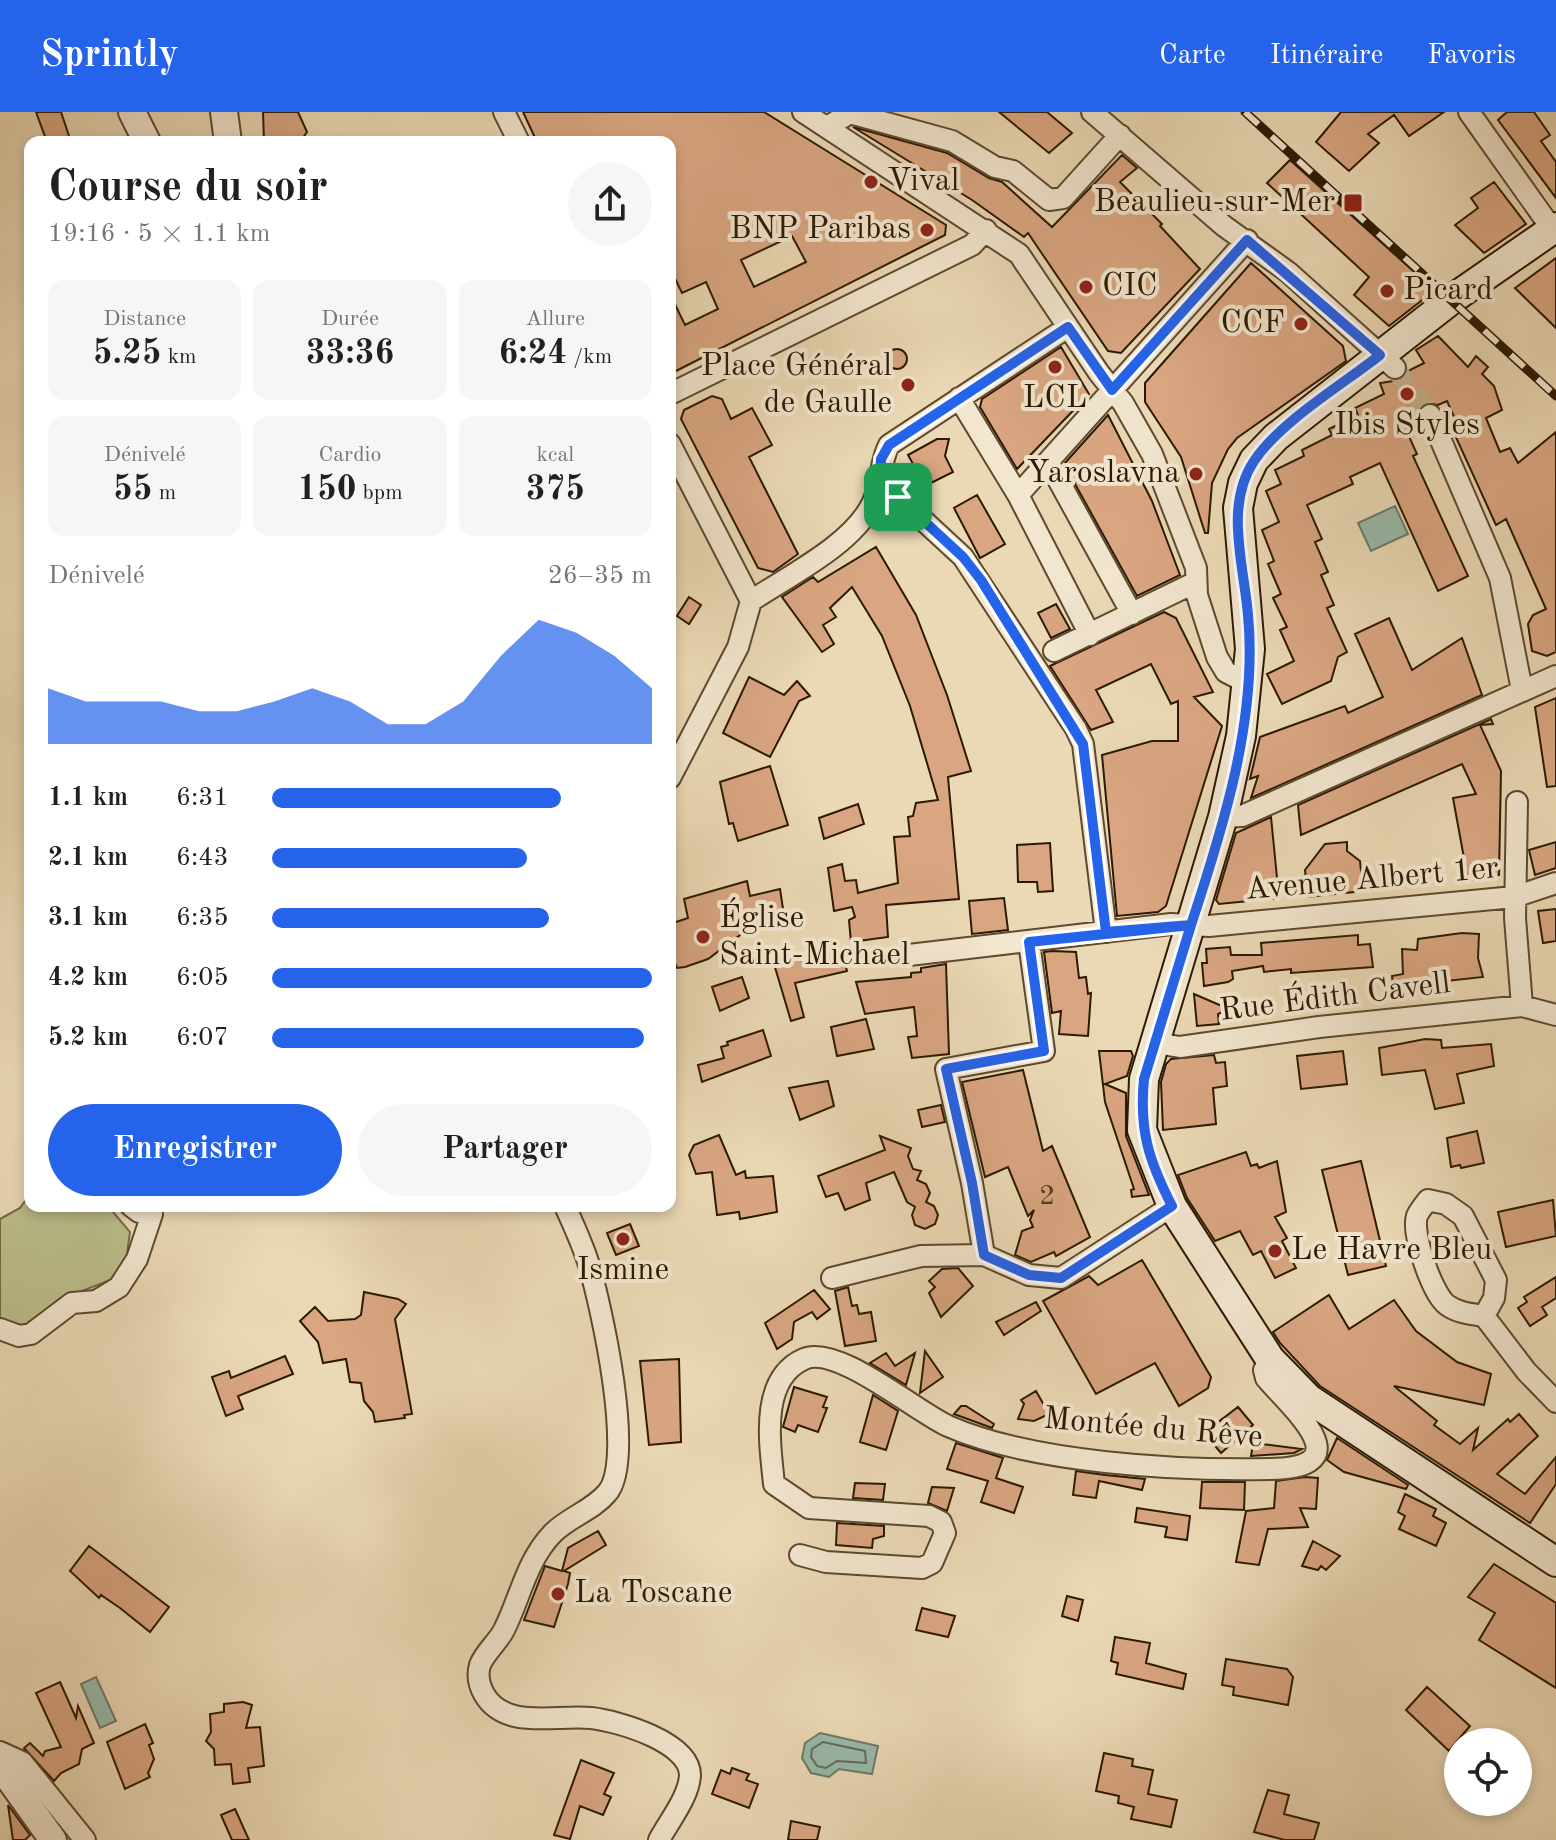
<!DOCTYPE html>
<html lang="fr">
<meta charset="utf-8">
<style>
:root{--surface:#fff;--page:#f6f6f6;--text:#202124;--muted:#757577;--accent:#2563eb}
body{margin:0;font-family:"Old Standard TT",serif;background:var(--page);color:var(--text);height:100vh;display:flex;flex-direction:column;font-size:30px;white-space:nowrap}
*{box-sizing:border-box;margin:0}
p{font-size:26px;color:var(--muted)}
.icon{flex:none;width:44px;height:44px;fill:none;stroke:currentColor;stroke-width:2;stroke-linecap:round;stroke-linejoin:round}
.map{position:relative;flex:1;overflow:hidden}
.side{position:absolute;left:24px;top:24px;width:652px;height:1076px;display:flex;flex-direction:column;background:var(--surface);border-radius:16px;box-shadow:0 4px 12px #0003}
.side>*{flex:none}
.buttons{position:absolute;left:1444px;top:1616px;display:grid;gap:16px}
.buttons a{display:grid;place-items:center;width:88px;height:88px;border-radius:50%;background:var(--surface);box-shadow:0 4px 12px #0003;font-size:40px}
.pin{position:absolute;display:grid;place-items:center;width:68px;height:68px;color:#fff;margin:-34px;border-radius:16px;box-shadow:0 4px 12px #0006}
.round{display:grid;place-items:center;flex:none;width:84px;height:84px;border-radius:42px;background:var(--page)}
.overview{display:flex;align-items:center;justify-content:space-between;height:136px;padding:0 24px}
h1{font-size:44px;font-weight:600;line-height:60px}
.figures{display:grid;grid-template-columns:repeat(3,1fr);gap:12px;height:136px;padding:8px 24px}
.figures div{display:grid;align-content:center;border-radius:16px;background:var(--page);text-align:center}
.figures b{font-size:34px;font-weight:600}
.figures small{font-size:22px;font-weight:400}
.figures p{font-size:22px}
.chart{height:224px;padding:16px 24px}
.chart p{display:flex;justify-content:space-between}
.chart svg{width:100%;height:144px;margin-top:8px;fill:var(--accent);opacity:.7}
.action{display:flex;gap:16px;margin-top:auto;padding:16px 24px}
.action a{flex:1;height:92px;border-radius:48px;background:var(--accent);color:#fff;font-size:32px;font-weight:600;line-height:92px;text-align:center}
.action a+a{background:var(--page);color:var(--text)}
ul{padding:0 24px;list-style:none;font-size:26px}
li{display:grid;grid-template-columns:128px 96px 1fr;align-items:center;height:60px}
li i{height:20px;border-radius:10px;background:var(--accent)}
header{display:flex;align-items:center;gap:48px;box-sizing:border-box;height:112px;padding:0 40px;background:var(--accent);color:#fff}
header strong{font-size:38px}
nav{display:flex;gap:44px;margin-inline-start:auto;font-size:28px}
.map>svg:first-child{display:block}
</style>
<header>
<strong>Sprintly</strong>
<nav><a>Carte</a><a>Itinéraire</a><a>Favoris</a></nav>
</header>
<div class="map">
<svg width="1556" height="1728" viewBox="0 0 1556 1728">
<rect width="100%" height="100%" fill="#ebd9b5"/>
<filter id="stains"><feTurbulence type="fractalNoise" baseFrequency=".0025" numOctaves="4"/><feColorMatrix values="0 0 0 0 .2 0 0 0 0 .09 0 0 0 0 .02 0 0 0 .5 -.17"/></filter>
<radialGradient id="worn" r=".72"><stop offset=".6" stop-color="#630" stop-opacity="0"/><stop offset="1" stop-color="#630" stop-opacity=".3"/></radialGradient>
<path fill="#bbbe8b" stroke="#746c46" stroke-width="2" d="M30,1082V1094H108L130,1120L125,1156L118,1165L64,1186L20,1216L0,1208V1107L20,1096Z"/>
<path fill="#98baac" stroke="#6d7a68" stroke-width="2" d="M1395,394L1408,422L1371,439L1358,411Z
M96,1565L116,1609L100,1616L81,1572Z
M820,1621L878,1634L872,1662L839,1657L829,1665L811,1661L802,1646L805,1631Z"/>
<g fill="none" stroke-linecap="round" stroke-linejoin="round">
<path stroke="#626a57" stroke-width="2" d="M823,1630L865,1639L866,1651L837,1649L826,1656L817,1654L811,1645L812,1637Z"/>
</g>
<path fill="#d9a681" stroke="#2c1902" stroke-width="2" fill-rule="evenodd" d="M36,0H61L71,30H47Z
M263,0H298L307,20L300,30H264Z
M523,0H764L946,113L945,123L670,262V182L685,213L718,197L706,170L682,181L670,156V30H537ZM792,124L806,150L754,175L741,148Z
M999,0H1047L1072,21L1049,41Z
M1341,0H1444L1409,24L1394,3L1368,22L1379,31L1349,59L1316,30Z
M1507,0H1534L1550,23L1541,29L1556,50V86L1498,8Z
M853,15L947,41L989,66L1002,70L1052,115L1122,43L1137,56L1120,70L1162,112L1160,114L1200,157L1121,241L1108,239L1028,121L1024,125L972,88Z
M1290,48L1432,176L1426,185L1389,214L1354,183L1369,165L1267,71Z
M1494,70L1526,112L1484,141L1455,113L1478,96L1471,86Z
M1556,146V216L1515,176Z
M1251,151L1343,234L1346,249L1237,326L1228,337L1212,371L1208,421H1205L1181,345L1145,290V271Z
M1438,224L1468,255L1476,244L1488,255L1482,262L1494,274L1502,298L1486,306L1500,340L1510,336L1518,351L1556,320V540L1547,544L1532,539L1528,512L1533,503L1546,497L1506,407L1496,413L1454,321L1460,318L1447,289L1438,293L1426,291L1417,302L1402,309L1417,342L1413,344L1468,464L1438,479L1380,351L1350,365L1353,372L1307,393L1322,427L1315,430L1328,460L1321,463L1334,493L1327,496L1347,540L1338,545L1331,569L1282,592L1267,562L1294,549L1280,518L1287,515L1273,486L1281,482L1268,452L1274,449L1262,418L1279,410L1266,379L1281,372L1275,358L1304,344L1302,338L1332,323L1329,317L1358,303L1355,296L1384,282L1380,271L1400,268L1408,259L1424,251L1416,238Z
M1061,235L1089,282L1017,357L980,295L982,287Z
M887 247a10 10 0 1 1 20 0a10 10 0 1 1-20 0Z
M712,284L722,287L731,307L752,296L772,333L749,345L798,442L773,460L758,456L681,307L684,298Z
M1108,303L1152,389L1180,463L1137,484L1064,352Z
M937,327H949L945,344L953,360L925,374L908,343Z
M977,383L1005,432L980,446L954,396Z
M876,435L916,503L947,583L971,659L948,665L959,787L886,793L888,825L851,830L849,808L855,805L852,795L834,799L828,756L842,752L845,769L856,768L858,781L898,771L894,725L910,724L908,705L913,704L916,691L938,688L910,594L882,524L852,475L830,496L836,505L823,513L834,532L822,540L782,485L813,465L818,470Z
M689,485L701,493L689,512L677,504Z
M1056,492L1070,517L1051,526L1038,501Z
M1164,500L1176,506L1213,580L1194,585L1222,614L1166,794L1158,800L1117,804L1102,643L1152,629H1178V589L1171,592L1151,552L1096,578L1113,610L1091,618L1050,554Z
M1389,506L1412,558L1462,526L1482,583L1251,686L1258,664L1250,667L1260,625L1345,594L1348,601L1383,585L1355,522Z
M749,565L784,583L797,569L810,584L799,589L770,645L723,621Z
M1556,586V674L1547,675L1535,595Z
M1491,607L1493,612L1480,613L1501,659L1499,763L1468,768L1453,686L1476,682L1462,652L1301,723L1298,693Z
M770,654L788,713L738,729L733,711L729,712L720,670Z
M858,692L864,712L824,727L819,706Z
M1271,705L1279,786L1219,792L1216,788L1236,721Z
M1347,730V739L1360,749L1363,779L1308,785L1305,758L1325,732Z
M1556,730V756L1535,763L1529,738Z
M1050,731L1053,779L1038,780L1037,770H1018L1017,733Z
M747,769L750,784L780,777L785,810L751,815L708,847L685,855L677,856L674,849L670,850V812L688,806L684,787Z
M1004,786L1008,818L972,822L969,789Z
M1556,797V829L1543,831L1538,799Z
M1462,821L1479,822L1478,846L1483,865L1437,870L1394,882L1392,864L1403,862L1402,837L1417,838L1418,827Z
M1358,823V833L1370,832L1373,855L1291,861V857L1264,860L1263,854L1232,859L1233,867L1228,870L1204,874L1202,851H1207L1206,837L1230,835L1231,843H1262L1261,831Z
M855,839L859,851L846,855L847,859L795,871L804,905L791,909L774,852L801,844L803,852Z
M1052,839L1076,840L1079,866L1086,865L1088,882L1091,881L1088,924L1059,922L1061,899L1052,901L1044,840Z
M946,852L949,942L912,946L908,925L917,924L914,895L865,902L856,870L911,865V861L921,860V856Z
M742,865L749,886L720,899L712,875Z
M1194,882L1229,897L1218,902L1219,912L1197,914Z
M866,907L874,937L837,944L831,915Z
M763,918L771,944L702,970L698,953L724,946L721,935L728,933L727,930Z
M1425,927L1441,928L1442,936L1491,932L1494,954L1457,962L1464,991L1435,997L1425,958L1382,963L1379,936Z
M1099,939H1131L1133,944L1127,964L1105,972L1126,981V1024L1149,1083L1132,1085L1131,1078L1134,1077L1105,990Z
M1343,939L1347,972L1301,977L1297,944Z
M1214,943L1216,951L1225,950L1227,974L1213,976L1216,1012L1163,1018L1161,970L1166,952L1171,947Z
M1023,958L1043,1039L1052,1034L1090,1125L1056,1144L1054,1140L1031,1150L1015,1143L1022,1119L1033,1115L1030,1108L1034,1098L1028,1104L1008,1055L985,1065L962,970Z
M828,969L834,994L800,1008L789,976Z
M941,993L945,1010L922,1015L918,998Z
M1477,1019L1484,1051L1461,1056L1460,1053L1451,1055L1447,1026Z
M719,1023L736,1063L745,1059L746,1066L773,1064L777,1100L740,1107L739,1100L717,1103L712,1060L696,1062L689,1043L694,1033Z
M880,1024L911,1036L908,1044L913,1057L921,1059L917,1068L926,1072L930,1081L926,1090L934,1094L938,1103L935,1112L925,1117L915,1113L912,1103L915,1095L907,1090L894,1060L866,1071L870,1088L845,1098L838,1081L826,1085L818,1064L885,1038Z
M1246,1040L1251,1054L1257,1052L1259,1056L1277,1049L1286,1100L1275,1105L1287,1126L1282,1129L1296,1156L1275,1166L1261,1139L1253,1143L1240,1119L1215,1129L1187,1086L1178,1063Z
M1361,1049L1386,1154L1348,1163L1322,1058Z
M1553,1088L1556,1124L1506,1135L1498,1100Z
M630,1112L639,1134L616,1143L607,1121Z
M1142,1148L1211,1265L1208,1276L1179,1294L1155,1251L1096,1282L1043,1189L1089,1164L1098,1173Z
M958,1156L973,1174L941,1205L929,1181L935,1175L929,1169L942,1157Z
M1556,1165V1186L1542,1195L1547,1203L1530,1214L1518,1196L1527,1190L1524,1185Z
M848,1175L852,1194L857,1193L859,1202L871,1200L876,1229L845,1234L835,1179Z
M814,1178L830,1197L817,1207L812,1200L794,1210L792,1227L777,1237L765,1211Z
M364,1180L398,1187L406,1192L395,1207L412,1302L404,1303L405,1306L375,1310L373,1300L364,1289L361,1271L350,1270L346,1247L323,1251L318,1230L300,1209L315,1195L328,1209L355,1207L361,1203Z
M1329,1183L1349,1217L1394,1188L1416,1219L1457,1250L1491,1262L1484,1293L1394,1274L1437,1309L1434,1313L1460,1332L1478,1316L1473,1338L1508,1307L1510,1310L1519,1302L1538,1324L1497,1362L1525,1382L1556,1345V1372L1530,1411L1320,1274L1280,1231L1273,1220Z
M1036,1190L1041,1199L1004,1223L996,1210Z
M925,1239L943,1265L920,1281Z
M886,1241L895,1254L915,1241L906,1273L870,1251Z
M285,1244L293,1262L238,1284L243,1297L226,1304L212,1265L229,1259L231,1266Z
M679,1247L681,1330L649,1333L640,1249Z
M794,1275L827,1285L823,1295L827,1296L818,1320L798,1313L795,1320L783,1315Z
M1036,1279L1049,1302L1034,1309L1018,1307L1024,1292L1021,1288Z
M873,1283L898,1299L886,1338L860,1330Z
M961,1294H966L994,1312L992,1316L954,1302Z
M1238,1295L1253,1313L1221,1341L1204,1321Z
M1337,1326L1408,1373L1406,1377L1344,1360L1327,1348Z
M956,1331L1003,1346L996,1366L1023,1375L1014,1401L981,1390L988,1369L947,1357Z
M1253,1331L1302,1337L1294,1341L1251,1344Z
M1076,1359L1105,1363L1145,1367L1142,1378L1099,1369L1096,1386L1073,1383Z
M1305,1365L1318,1366L1316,1397L1300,1396L1308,1415L1268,1417L1259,1453L1236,1450L1246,1399L1274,1396L1276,1369Z
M1202,1370H1245L1244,1398L1200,1396Z
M855,1371L885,1372L883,1388L853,1386Z
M932,1375L954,1376L947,1399L928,1391Z
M1405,1382L1436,1397L1433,1404L1446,1411L1436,1434L1399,1417L1405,1404L1398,1400Z
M1137,1396L1190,1404L1187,1428L1165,1425L1167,1415L1135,1410Z
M837,1411L884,1414V1424L873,1427L872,1436L836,1433Z
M598,1419L606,1433L564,1459L570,1461L568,1472L554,1515L524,1508L545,1454L562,1459L568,1436Z
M1313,1429L1340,1444L1326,1458L1321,1454L1318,1458L1302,1454Z
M89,1434L169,1495L150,1520L120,1496L101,1483L99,1486L70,1459Z
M1494,1452L1556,1491V1576L1479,1528L1495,1501L1468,1485Z
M1067,1484L1083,1488L1078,1509L1062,1504Z
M922,1496L955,1504L948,1525L916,1518Z
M1115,1525L1150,1531L1146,1551L1186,1562L1183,1577L1116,1562L1118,1551L1111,1549Z
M1226,1547L1287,1557L1293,1565L1288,1593L1233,1583L1234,1575L1222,1573Z
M60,1570L76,1606L78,1594L94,1631L82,1637L79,1652L61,1661L54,1669L24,1636L30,1631L43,1644L45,1639L61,1635L36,1581Z
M1427,1575L1470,1614L1449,1639L1406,1598Z
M243,1590L252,1593L246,1616L260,1615L264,1654L248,1656L250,1670L233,1672L231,1652L215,1653L214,1637L206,1629L211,1620L210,1602L224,1600V1592Z
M145,1612L153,1631L149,1633L154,1647L148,1661L150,1665L125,1677L107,1630Z
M1104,1641L1133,1647L1132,1654L1153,1658L1148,1682L1177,1688L1171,1715L1131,1707L1134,1695L1118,1691L1119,1684L1096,1679Z
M581,1648L614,1661L604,1682L611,1685L603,1703L580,1694L570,1727L554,1723Z
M732,1656L749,1662L746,1668L758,1672L749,1696L712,1682L721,1658L730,1662Z
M1268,1678L1289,1683L1284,1702L1319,1711L1314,1728H1285L1254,1720Z
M8,1693L30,1723L25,1728H13Z
M235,1697L249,1728H232L221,1703Z
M791,1709L820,1715L817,1728H788Z"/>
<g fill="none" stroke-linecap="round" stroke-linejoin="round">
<path stroke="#c5b391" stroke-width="20" stroke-dasharray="20 10" stroke-linecap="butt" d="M1395,256L1430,303"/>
<g stroke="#5c492f" stroke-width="24">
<path id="minor" d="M504,0L519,30
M803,0L1019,142L1099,261L1123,291L1152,342L1196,456L1197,483L1217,545L1226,560L1249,572
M1092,0L1224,114L1288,160L1395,256
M1469,0L1552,117
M827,15L850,1L952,29L995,55L1013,59L1049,88L1063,86L1120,23
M670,282L972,133L986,118
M959,286L1018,383L1090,523
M1430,303L1500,466L1522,578
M670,332L751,489
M1049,351L1132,502
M880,376L898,385L963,445L1076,617L1083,632L1106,820
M1018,383L1247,128
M751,489C788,464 852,433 872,392C882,373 879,352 889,333L1068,215
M1054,539L1196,470
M670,666L738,535L751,489
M1517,690L1515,806L1522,894
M1223,705L1242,704L1556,564
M909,843L1171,812L1209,814L1514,785L1556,771
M1155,931L1180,935L1319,915L1522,894L1556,903
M131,1094L139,1100L152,1102
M565,1094C573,1112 582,1131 588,1150C601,1192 636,1349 607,1381C593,1398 569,1405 553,1421C526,1449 521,1484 504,1518C498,1530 485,1540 480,1553C477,1563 479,1573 484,1582C505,1619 557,1602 591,1606C618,1609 690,1630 690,1663C689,1685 669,1709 659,1728
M984,1143L972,1071L946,957L1044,939L1029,830
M832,1166L921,1144L984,1143L1029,1163L1061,1166L1172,1094
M1484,1204L1494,1186L1496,1168L1463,1104L1446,1092L1428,1088C1424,1093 1419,1099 1417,1104C1411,1122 1433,1183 1447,1193C1458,1201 1471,1202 1484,1204L1526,1259L1556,1290
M0,1217L19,1224L31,1222L72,1191L96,1189L119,1175L137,1147L152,1102
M800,1443L826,1450L922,1456L932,1451L945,1421L941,1410L929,1404L809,1396L774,1372C770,1332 759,1267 804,1247C837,1232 915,1299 948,1314C1032,1351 1178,1359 1270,1357C1363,1356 1293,1298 1266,1266L1264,1258L1270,1247
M0,1640L22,1650L85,1728"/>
</g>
<g stroke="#5c492f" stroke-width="30">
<path id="tertiary" d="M132,0L147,30
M224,0L228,30
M0,1654L53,1728"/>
</g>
<g stroke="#2c1902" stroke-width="32">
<path id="secondary" d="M1556,115L1455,185L1276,325L1254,348L1243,371L1238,396L1250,537L1241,624L1223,705L1144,967L1142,1018L1172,1094L1270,1247L1309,1287L1556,1450"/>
</g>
<use href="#minor" stroke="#f2e6cf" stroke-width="20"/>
<use href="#tertiary" stroke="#f2e6cf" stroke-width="26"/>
<use href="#secondary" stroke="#f2e6cf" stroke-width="28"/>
<g stroke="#2c1902" stroke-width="9">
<path id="rail" d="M1245,0L1556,284"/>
</g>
<use href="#rail" stroke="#f2e6cf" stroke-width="6" stroke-dasharray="18" stroke-linecap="butt"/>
</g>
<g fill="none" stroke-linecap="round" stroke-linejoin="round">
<g stroke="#fff" stroke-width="16">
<path id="route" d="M898,385L963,445L981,468L1083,632L1106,820L1191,813L1144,967C1139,1019 1149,1049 1172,1094L1061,1166L1029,1163L984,1143L972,1071L946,957L1044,939L1029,830L1191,813C1223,716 1258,606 1248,503C1244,453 1224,394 1254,349C1281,309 1342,273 1380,243L1247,128L1112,278L1068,215L889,333L881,347L880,376L898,385"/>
</g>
<use href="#route" stroke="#2563eb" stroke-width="10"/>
</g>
<g fill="#8f2418" stroke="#f2e6cf" stroke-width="3">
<circle cx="871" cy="70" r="8"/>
<rect x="1343" y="81" width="20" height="20" rx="4"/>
<circle cx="927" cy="118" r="8"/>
<circle cx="1086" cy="175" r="8"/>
<circle cx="1387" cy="179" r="8"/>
<circle cx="1301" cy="212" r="8"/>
<circle cx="1055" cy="255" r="8"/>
<circle cx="908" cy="273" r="8"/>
<circle cx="1407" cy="282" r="8"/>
<circle cx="1196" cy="362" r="8"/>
<circle cx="703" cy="825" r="8"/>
<circle cx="623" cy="1127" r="8"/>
<circle cx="1275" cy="1139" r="8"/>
<circle cx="558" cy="1482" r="8"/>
</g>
<g text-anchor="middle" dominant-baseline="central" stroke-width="8" stroke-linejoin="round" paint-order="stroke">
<g font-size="28" fill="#573c22">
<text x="1047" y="1085">2</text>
</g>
<g font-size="32" fill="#2c1902" stroke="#f2e6cf" text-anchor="start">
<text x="887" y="70">Vival</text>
<text x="1335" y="91" text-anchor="end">Beaulieu-sur-Mer</text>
<text x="911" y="118" text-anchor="end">BNP Paribas</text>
<text x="1102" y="175">CIC</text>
<text x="1403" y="179">Picard</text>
<text x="1285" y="212" text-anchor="end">CCF</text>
<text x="892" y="255" text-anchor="end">Place Général<tspan x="892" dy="37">de Gaulle</tspan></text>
<text x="1055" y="287" text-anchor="middle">LCL</text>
<text x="1407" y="314" text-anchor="middle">Ibis Styles</text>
<text x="1180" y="362" text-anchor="end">Yaroslavna</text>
<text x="719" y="807">Église<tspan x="719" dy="37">Saint-Michael</tspan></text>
<text x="1291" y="1139">Le Havre Bleu</text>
<text x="623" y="1159" text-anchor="middle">Ismine</text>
<text x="574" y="1482">La Toscane</text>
</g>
<g font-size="32" fill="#2c1902" stroke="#f2e6cf">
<text transform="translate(1372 768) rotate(-5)">Avenue Albert 1er</text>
<text transform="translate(1335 886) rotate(-7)">Rue Édith Cavell</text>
<text transform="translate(1153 1317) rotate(5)">Montée du Rêve</text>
</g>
</g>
<rect width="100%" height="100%" filter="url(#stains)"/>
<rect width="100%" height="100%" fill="url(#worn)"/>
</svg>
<div class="buttons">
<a><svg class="icon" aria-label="locate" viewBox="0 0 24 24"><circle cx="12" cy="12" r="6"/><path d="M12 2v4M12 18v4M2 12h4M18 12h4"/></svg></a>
</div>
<div class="pin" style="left:898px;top:385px;background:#1e9e55"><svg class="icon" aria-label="arrive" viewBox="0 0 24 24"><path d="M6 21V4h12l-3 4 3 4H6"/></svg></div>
<section class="side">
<div class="overview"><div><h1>Course du soir</h1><p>19:16 · 5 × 1.1 km</p></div><a class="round"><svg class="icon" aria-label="share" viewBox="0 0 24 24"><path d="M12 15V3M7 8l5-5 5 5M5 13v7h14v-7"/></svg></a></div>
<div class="figures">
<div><p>Distance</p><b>5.25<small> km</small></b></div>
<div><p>Durée</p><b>33:36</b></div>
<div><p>Allure</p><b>6:24<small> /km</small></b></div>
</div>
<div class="figures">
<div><p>Dénivelé</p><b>55<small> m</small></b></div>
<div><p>Cardio</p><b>150<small> bpm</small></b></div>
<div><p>kcal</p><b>375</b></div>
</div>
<div class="chart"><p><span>Dénivelé</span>26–35 m</p>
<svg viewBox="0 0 160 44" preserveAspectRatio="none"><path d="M0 44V27L10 31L20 31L30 31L40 34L50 34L60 31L70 27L80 31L90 38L100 38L110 31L120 17L130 6L140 10L150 17L160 27V44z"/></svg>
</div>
<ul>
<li><b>1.1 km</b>6:31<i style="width:76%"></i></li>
<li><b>2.1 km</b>6:43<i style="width:67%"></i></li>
<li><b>3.1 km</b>6:35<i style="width:73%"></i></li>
<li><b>4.2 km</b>6:05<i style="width:100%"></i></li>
<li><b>5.2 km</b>6:07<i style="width:98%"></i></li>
</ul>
<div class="action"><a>Enregistrer</a><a>Partager</a></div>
</section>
</div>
